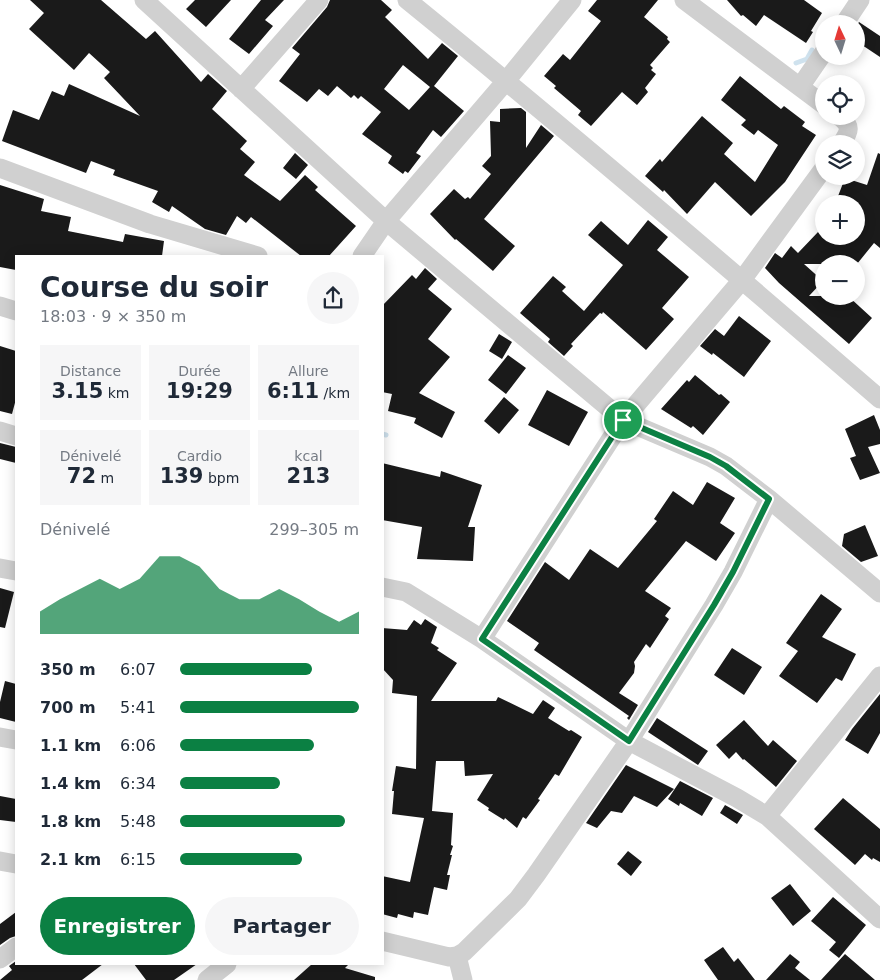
<!DOCTYPE html>
<html lang="fr">
<meta charset="utf-8">
<style>
:root{--surface:#fff;--page:#f6f6f7;--text:#1f2937;--muted:#747a83;--accent:#0b8043}
body{margin:0;font-family:"DejaVu Sans",sans-serif;background:var(--page);color:var(--text);height:100vh;display:flex;flex-direction:column;font-size:19px;white-space:nowrap}
*{box-sizing:border-box;margin:0}
p{font-size:16px;color:var(--muted)}
.icon{flex:none;width:28px;height:28px;fill:none;stroke:currentColor;stroke-width:2;stroke-linecap:round;stroke-linejoin:round}
.map{position:relative;flex:1;overflow:hidden}
.panel{position:absolute;left:15px;top:255px;width:369px;height:710px;display:flex;flex-direction:column;background:var(--surface);border-radius:0px;box-shadow:0 2px 12px #0003}
.panel>*{flex:none}
.needle{width:32px;rotate:356deg}
.buttons{position:absolute;left:815px;top:15px;display:grid;gap:10px}
.buttons a{display:grid;place-items:center;width:50px;height:50px;border-radius:50%;background:var(--surface);box-shadow:0 2px 12px #0003;font-size:25px}
.pin{position:absolute;display:grid;place-items:center;width:42px;height:42px;color:#fff;margin:-21px;border:2px solid #fff;border-radius:50%;box-shadow:0 1px 5px #0007}
.round{display:grid;place-items:center;flex:none;width:52px;height:52px;border-radius:26px;background:var(--page)}
.head{display:flex;align-items:center;justify-content:space-between;height:85px;padding:0 25px}
h1{font-size:28px;font-weight:700;line-height:38px}
.metrics{display:grid;grid-template-columns:repeat(3,1fr);gap:8px;height:85px;padding:5px 25px}
.metrics div{display:grid;align-content:center;border-radius:0px;background:var(--page);text-align:center}
.metrics b{font-size:21px;font-weight:700}
.metrics small{font-size:14px;font-weight:400}
.metrics p{font-size:14px}
.chart{height:140px;padding:10px 25px}
.chart p{display:flex;justify-content:space-between}
.chart svg{width:100%;height:90px;margin-top:5px;fill:var(--accent);opacity:.7}
.primary-button{display:flex;gap:10px;margin-top:auto;padding:10px 25px}
.primary-button a{flex:1;height:58px;border-radius:30px;background:var(--accent);color:#fff;font-size:20px;font-weight:700;line-height:58px;text-align:center}
.primary-button a+a{background:var(--page);color:var(--text)}
ul{padding:0 25px;list-style:none;font-size:16px}
li{display:grid;grid-template-columns:80px 60px 1fr;align-items:center;height:38px}
li i{height:12px;border-radius:6px;background:var(--accent)}
.map>svg:first-child{display:block}
</style>
<div class="map">
<svg width="880" height="980" viewBox="0 0 880 980">
<rect width="100%" height="100%" fill="#fff"/>
<g fill="none" stroke-linecap="round" stroke-linejoin="round">
<path stroke="#cfe2ee" stroke-width="5" d="M831,24L832,22
M820,40L824,34
M796,63L807,59L812,50
M382,434L386,435"/>
</g>
<path fill="#1a1a1a" fill-rule="evenodd" d="M30,0H101L146,39L155,31L201,82L208,74L227,91L212,109L247,141L240,149L255,162L244,175L280,201L305,175L318,187L315,190L356,226L329,256H301L251,217L246,223L237,216L226,235L205,229L172,206L169,212L152,202L158,191L113,175L115,170L91,161L86,173L2,141L13,110L39,120L52,91L64,96L69,84L140,116L104,78L110,72L89,53L74,70L29,29L44,13Z
M195,0H231L206,27L186,9Z
M261,0H284L265,20L273,26L249,54L229,39Z
M330,0H381L392,10L385,17L428,59L442,43L458,56L434,86L464,111L441,137L433,130L416,153L421,156L408,173L405,171L403,174L388,163L392,156L362,134L381,112L361,96L358,99L354,95L351,98L337,86L328,96L319,89L307,102L279,81L300,54L292,48L327,7ZM403,65L430,87L409,110L384,89Z
M597,0H658L644,17L668,37L667,39L670,42L650,65L653,68L651,70L656,74L645,88L648,92L637,105L622,92L591,126L578,115L581,111L554,88L556,86L544,76L563,54L570,60L601,21L588,11Z
M727,0H804L822,13L811,31L813,32L806,43L764,15L756,26L743,15L741,16Z
M859,22L880,36V57L856,41V26Z
M740,76L781,109L784,106L805,122L802,126L816,135L785,182L751,216L715,182L687,214L664,190L663,192L645,176L660,159L662,162L702,116L733,143L724,154L755,182L778,145L758,130L754,135L741,125L746,120L721,100Z
M521,108L526,112V148L541,125L554,136L484,219L515,246L493,271L456,239L455,240L430,214L454,189L465,199L468,197L470,199L491,174L482,166L491,156L490,121L500,122V109Z
M295,153L308,165L296,179L283,168Z
M878,153L880,154V248L874,243L857,264H804L823,281L809,296H848L872,318L849,344L779,283L765,268L775,253L782,258L791,246L798,253L818,232L829,242L834,236H856V204H835L845,178L867,185Z
M0,185L44,199L41,211L71,217L68,231L123,242L125,234L164,241L162,256H16V270L0,267Z
M648,220L668,237L657,250L689,277L662,308L674,319L646,350L603,312L602,314L600,313L571,344L573,346L564,356L548,342L550,339L520,313L553,276L566,287L562,291L584,311L623,265L588,235L601,221L628,245Z
M425,268L437,279L428,289L452,309L428,339L450,357L419,393L455,412L442,438L414,423L416,418L388,411L392,394L382,392V306L412,275L416,279Z
M739,316L771,341L744,377L713,353L712,355L700,346L715,329L724,336Z
M499,334L512,342L502,359L489,351Z
M0,346L16,351V399L12,414L0,411Z
M508,355L526,368L506,394L488,380Z
M695,375L719,395L721,394L730,402L703,435L693,426L691,428L661,409L687,380L689,382Z
M547,390L588,412L569,446L528,425Z
M504,397L519,410L499,434L484,421Z
M874,415L880,430V444L868,447L880,473L860,480L850,458L856,456L845,429Z
M0,443L16,447V463L0,459Z
M382,463L440,477L441,471L482,485L468,527H475L473,561L417,559L422,527L382,520Z
M707,482L735,498L720,523L735,533L716,561L686,541L645,591L671,608L665,616L669,619L650,648L646,644L634,662L635,666L634,673L619,693L638,705L629,720L627,718L629,716L534,650L539,643L507,621L545,562L569,580L590,549L618,568L657,521L654,519L673,491L693,505Z
M865,525L878,556L861,562L842,546L844,534Z
M0,588L14,592L5,628L0,627Z
M821,594L842,609L822,637L856,654L842,681L836,678L817,703L779,676L798,651L786,643Z
M425,619L437,627L431,643L439,648L437,650L457,663L431,701H496L498,697L533,714L543,700L555,708L548,718L569,731L571,730L582,737L559,776L555,774L538,799L540,800L526,819L523,817L517,828L505,818L504,820L488,810L489,808L477,800L493,774L465,776L464,761H436L432,811L453,813L451,845L453,846L450,855H452L447,875H450L447,890L434,887L428,915L414,912L413,918L398,914L397,918L382,914V876L410,882L424,818L392,814L394,791H392L396,766L416,769L417,696L392,693L393,680L382,668V628L407,630L414,620L421,625Z
M732,648L762,667L744,695L714,675Z
M5,681L16,684V722L0,718V702Z
M880,694V733L868,754L845,740L852,729Z
M657,718L708,751L698,765L648,732Z
M744,720L768,746L773,740L797,761L776,787L744,759L743,760L736,752L729,759L716,745Z
M626,765L674,789L657,807L634,796L622,813L611,811L597,828L586,823Z
M680,781L713,798L702,816L680,803L679,806L668,799Z
M0,796L16,799V822L0,820Z
M843,798L880,829V862L873,858L872,860L865,854L855,865L814,829Z
M725,805L743,815L737,824L720,813Z
M628,851L642,862L631,876L617,864Z
M790,884L811,911L793,926L771,898Z
M833,897L866,925L839,958L829,950L836,942L811,921Z
M16,912V936L10,938L0,945V924Z
M723,947L734,962L738,958L755,980H718L704,960Z
M790,954L800,962L795,968L810,980H766Z
M845,954L875,980H821Z
M16,961V964H103L82,980H0L12,970L9,966Z
M134,964H197L174,980H146Z
M312,964H349L345,968L375,977V980H294Z"/>
<g fill="none" stroke-linecap="round" stroke-linejoin="round">
<path stroke="#d0d0d0" stroke-width="19" d="M144,0L386,221L623,420L482,639
M407,0C567,130 724,264 880,399
M684,0L824,105
M844,24L860,0
M800,87L824,52
M241,89L319,0
M839,116C852,126 850,131 841,144
M0,168L150,224L258,256
M824,168L742,280L623,420L710,457L726,466L769,499L880,593
M362,256L386,221L506,81L572,0
M0,306L16,311
M0,431L16,436
M0,568L16,571
M382,587L406,592L482,639L629,741L737,798L767,816L880,919
M0,737L16,740
M767,816L880,676
M0,861L16,864
M382,941L449,957L457,956L464,952L518,899L536,875L629,741L714,605L733,572L769,499
M457,956L463,980
M0,959L16,947
M207,980L227,964"/>
</g>
<g fill="none" stroke-linecap="round" stroke-linejoin="round">
<g stroke="#fff" stroke-width="10">
<path id="route" d="M623,420L710,457L726,466L769,499L733,572L714,605L629,741L482,639Z"/>
</g>
<use href="#route" stroke="#0b8043" stroke-width="6"/>
</g>
</svg>
<div class="buttons">
<a><svg class="needle" viewBox="-14 -14 28 28"><path d="M0-13l5 13h-10z" fill="#e53935"/><path d="M0 13l5-13h-10z" fill="#747a83"/></svg></a>
<a><svg class="icon" aria-label="locate" viewBox="0 0 24 24"><circle cx="12" cy="12" r="6"/><path d="M12 2v4M12 18v4M2 12h4M18 12h4"/></svg></a>
<a><svg class="icon" aria-label="layers" viewBox="0 0 24 24"><path d="M12 4l9 5-9 5-9-5zM3 14l9 5 9-5"/></svg></a>
<a>+</a>
<a>−</a>
</div>
<div class="pin" style="left:623px;top:420px;background:#1e9e55"><svg class="icon" aria-label="arrive" viewBox="0 0 24 24"><path d="M6 21V4h12l-3 4 3 4H6"/></svg></div>
<section class="panel">
<div class="head"><div><h1>Course du soir</h1><p>18:03 · 9 × 350 m</p></div><a class="round"><svg class="icon" aria-label="share" viewBox="0 0 24 24"><path d="M12 15V3M7 8l5-5 5 5M5 13v7h14v-7"/></svg></a></div>
<div class="metrics">
<div><p>Distance</p><b>3.15<small> km</small></b></div>
<div><p>Durée</p><b>19:29</b></div>
<div><p>Allure</p><b>6:11<small> /km</small></b></div>
</div>
<div class="metrics">
<div><p>Dénivelé</p><b>72<small> m</small></b></div>
<div><p>Cardio</p><b>139<small> bpm</small></b></div>
<div><p>kcal</p><b>213</b></div>
</div>
<div class="chart"><p><span>Dénivelé</span>299–305 m</p>
<svg viewBox="0 0 160 44" preserveAspectRatio="none"><path d="M0 44V33L10 27L20 22L30 17L40 22L50 17L60 6L70 6L80 11L90 22L100 27L110 27L120 22L130 27L140 33L150 38L160 33V44z"/></svg>
</div>
<ul>
<li><b>350 m</b>6:07<i style="width:74%"></i></li>
<li><b>700 m</b>5:41<i style="width:100%"></i></li>
<li><b>1.1 km</b>6:06<i style="width:75%"></i></li>
<li><b>1.4 km</b>6:34<i style="width:56%"></i></li>
<li><b>1.8 km</b>5:48<i style="width:92%"></i></li>
<li><b>2.1 km</b>6:15<i style="width:68%"></i></li>
</ul>
<div class="primary-button"><a>Enregistrer</a><a>Partager</a></div>
</section>
</div>
